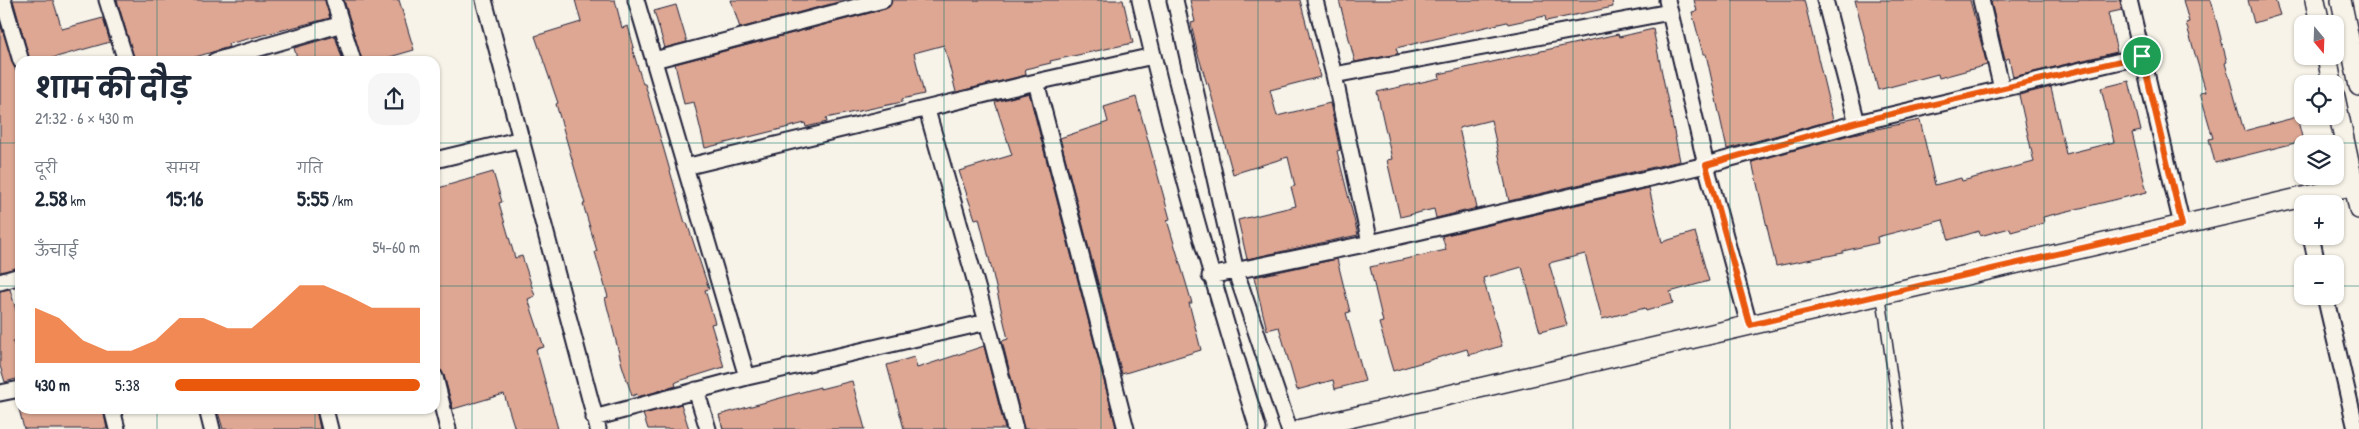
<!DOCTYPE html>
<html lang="hi">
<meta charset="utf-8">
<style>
:root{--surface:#fff;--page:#f6f6f7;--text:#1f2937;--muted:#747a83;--accent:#ea580c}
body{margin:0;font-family:"Patrick Hand","Playpen Sans Deva",sans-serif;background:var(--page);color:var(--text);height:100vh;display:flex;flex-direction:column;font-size:19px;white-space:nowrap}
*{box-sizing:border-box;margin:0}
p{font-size:16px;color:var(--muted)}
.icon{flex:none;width:28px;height:28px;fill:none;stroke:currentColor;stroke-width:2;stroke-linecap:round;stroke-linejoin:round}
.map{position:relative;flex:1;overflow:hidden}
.details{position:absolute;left:15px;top:56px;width:425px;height:358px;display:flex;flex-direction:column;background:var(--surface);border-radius:15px;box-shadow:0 1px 4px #0004}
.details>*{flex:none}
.needle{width:32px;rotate:161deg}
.buttons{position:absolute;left:2294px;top:15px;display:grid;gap:10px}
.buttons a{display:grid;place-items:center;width:50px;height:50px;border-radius:10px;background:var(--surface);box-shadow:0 1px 4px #0004;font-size:25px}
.pin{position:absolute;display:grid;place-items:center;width:42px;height:42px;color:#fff;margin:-21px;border:2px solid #fff;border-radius:50%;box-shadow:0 1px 5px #0007}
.round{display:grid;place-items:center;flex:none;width:52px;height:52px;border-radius:15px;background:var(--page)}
.summary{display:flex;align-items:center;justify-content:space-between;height:85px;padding:0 20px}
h1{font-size:28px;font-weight:700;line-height:38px}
.stats{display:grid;grid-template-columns:repeat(3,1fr);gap:8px;height:85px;padding:5px 20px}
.stats div{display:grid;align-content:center}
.stats b{font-size:21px;font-weight:700}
.stats small{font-size:14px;font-weight:400}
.stats p{font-size:14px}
.chart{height:140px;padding:10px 20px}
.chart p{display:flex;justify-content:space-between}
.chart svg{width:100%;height:90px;margin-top:5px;fill:var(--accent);opacity:.7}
ul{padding:0 20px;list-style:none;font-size:16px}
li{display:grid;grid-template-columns:80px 60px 1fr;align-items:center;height:38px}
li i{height:12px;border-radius:6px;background:var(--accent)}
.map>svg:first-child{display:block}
</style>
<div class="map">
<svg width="2359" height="429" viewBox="0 0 2359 429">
<rect width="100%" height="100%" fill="#f7f3e8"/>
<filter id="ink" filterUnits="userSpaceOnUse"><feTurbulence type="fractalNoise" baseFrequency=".02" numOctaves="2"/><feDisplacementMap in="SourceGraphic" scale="10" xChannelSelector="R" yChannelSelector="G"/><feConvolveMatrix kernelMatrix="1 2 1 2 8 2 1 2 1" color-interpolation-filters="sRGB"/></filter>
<g filter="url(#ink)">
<path fill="#dda793" stroke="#22223b" d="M13,0H53L62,29L103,18L110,42L42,61H30Z
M117,0H325L330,18L228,44L229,47L182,61H135Z
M344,0H399L414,50L376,61H362Z
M575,0H615L622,28L628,26L634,47L632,48L643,84H645L685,223H687L709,289L705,290L715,323L711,324L724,367L679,381L675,383L676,386L638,397L637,394L632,396L622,365L605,298L608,297L595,252L597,251L583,204H585L556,104L558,103L535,36L581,22Z
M731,0H846L740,28Z
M892,0H1123L1133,43L1050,61L1051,63L1025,69L1026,75L956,92L944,45L914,53L924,94L902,99V102L826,118L827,122L806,127L805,123L705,148L694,102L684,104L675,64L885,9L890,6Z
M1190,0H1300L1320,77L1270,90L1277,116L1330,103L1340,150L1337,151L1358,235L1247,259L1238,220L1296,206L1291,187L1295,186L1288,157L1233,174L1208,83L1207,84L1197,51L1191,23L1195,22Z
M1339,0H1612L1613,7L1546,21L1545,16L1508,24L1507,22L1396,48L1398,54L1355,62Z
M1694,0H1804L1833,120L1727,149L1706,54H1703L1692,12L1697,11Z
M1855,0H1970L1987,65L1939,78L1938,74L1878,90Z
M1999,0H2120L2122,10L2108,13L2117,52L2013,77L2009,58L2005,60L1991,2Z
M2183,0H2211L2227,62L2225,63L2244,131L2297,117L2303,141L2215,163L2209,139L2213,138L2200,93L2206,92L2186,23L2189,22Z
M2248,0H2275L2280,15L2254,23Z
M676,5L687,42L665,48L654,11Z
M0,23L20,84V267L0,272Z
M1653,29L1680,161L1509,201L1491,120L1459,128L1477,208L1436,218L1434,209L1400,217L1387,160L1392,159L1377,92L1440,78L1439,74L1483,64L1613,35L1618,34L1619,37Z
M335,36L343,61H298L294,48Z
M2129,81L2141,131L2132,133L2147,192L2043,217L2044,223L2011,232L2010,228L1980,236L1979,231L1949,240L1943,220L1877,237L1878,243L1843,251V253L1776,266L1752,162L1853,134L1920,120L1935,185L1961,178L1962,181L2034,162L2019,95L2051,87L2066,154L2114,142L2101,88Z
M1029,93L1115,423L1116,429H1024L1002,341L1008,339L992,270L979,218L975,219L959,171L1012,155L995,102Z
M1136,97L1170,219L1167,220L1192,303H1189L1201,350L1122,374L1060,138L1108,122L1104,107Z
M493,172L502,202L499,203L515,258L522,256L535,296L528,299L544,347L536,349L558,429H515L504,394L453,409L444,375L439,369L435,355V189Z
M1649,188L1662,242L1695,232L1709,281L1670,292L1673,303L1646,311L1645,308L1602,319L1585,254L1549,263L1567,325L1540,332L1522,267L1483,278L1502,346L1469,355L1467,349L1393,371L1379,323L1383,322L1370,267L1446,250L1442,236Z
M1337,259L1350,312L1346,313L1365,381L1335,389L1333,380L1297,390L1279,327L1267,330L1254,277Z
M10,289L20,324V340L13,342L20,363V378L5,382L0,366V291Z
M984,346L1005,429H904L887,365L914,357L917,368Z
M852,381L865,429H723L719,415L820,387V389Z
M681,404L689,429H648L643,414Z
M19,409H103L107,429H24Z
M217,409H316L320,429H223Z"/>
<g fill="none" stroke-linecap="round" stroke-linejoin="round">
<g stroke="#22223b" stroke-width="11">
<path id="service" d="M1881,295L1900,429"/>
</g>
<g stroke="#22223b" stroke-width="19">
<path id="minor" d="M3,0L21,61
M107,0L126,61
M334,0L353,61
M484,0L598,429
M636,0L747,377
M1140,0C1173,145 1214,287 1258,429
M1175,0L1236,272L1289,429
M1315,0L1334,75L1370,243
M1667,0L1706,165L1749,325
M1825,0L1857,123
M1981,0L2002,89
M2129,0L2182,225
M654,60L883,0
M215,61L342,24
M1334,75L1670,12
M1036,82L1126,429
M927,110L987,322L1015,429
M435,160L522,139
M685,167L1036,82L1153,56
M2311,236L2317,264
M1210,276L1370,243L1706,165L1857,123L2142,56
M0,282L20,276
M2325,296L2356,429
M435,377L448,429
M696,390L708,429
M0,393L20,389
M112,409L117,429
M207,409L212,429
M325,409L330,429
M594,418L747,377L987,322"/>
</g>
<g stroke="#22223b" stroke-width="22">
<path id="tertiary" d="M2315,0L2320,24
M2341,0L2359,86
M2327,56L2332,84
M2335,97L2359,209
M1302,429L2359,184"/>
</g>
<use href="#service" stroke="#f7f3e8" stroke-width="8"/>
<use href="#minor" stroke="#f7f3e8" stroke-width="15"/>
<use href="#tertiary" stroke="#f7f3e8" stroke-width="19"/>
</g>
</g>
<g fill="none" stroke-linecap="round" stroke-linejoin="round" filter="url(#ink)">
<g stroke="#fff" stroke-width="10">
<path id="route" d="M2142,56L2182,225L1750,325L1706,165L1857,122Z"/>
</g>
<use href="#route" stroke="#ea580c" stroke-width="6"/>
</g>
<path fill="none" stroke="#0f766e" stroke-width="1" stroke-opacity="0.55" d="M157,0V61M315,0V61M472,0V429M629,0V429M786,0V429M944,0V429M1101,0V429M1258,0V429M1415,0V429M1573,0V429M1730,0V429M1887,0V429M2044,0V429M2202,0V429M0,143H20M435,143H2359M0,286H20M435,286H2302M2335,286H2359M157,409V429M315,409V429"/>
</svg>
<div class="buttons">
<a><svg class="needle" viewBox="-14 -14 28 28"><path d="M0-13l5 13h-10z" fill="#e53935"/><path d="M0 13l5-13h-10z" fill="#747a83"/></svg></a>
<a><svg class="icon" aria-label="locate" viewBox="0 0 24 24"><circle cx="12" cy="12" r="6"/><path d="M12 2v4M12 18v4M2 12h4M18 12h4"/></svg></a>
<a><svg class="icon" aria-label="layers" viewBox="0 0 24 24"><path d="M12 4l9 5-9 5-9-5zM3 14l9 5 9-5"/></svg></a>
<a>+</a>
<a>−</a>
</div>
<div class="pin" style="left:2142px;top:56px;background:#1e9e55"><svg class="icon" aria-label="arrive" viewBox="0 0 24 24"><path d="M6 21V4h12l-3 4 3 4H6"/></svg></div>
<section class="details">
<div class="summary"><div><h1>शाम की दौड़</h1><p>21:32 · 6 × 430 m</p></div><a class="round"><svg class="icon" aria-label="share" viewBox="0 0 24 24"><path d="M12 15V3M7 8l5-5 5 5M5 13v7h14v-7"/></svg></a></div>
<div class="stats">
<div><p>दूरी</p><b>2.58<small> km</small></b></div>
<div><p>समय</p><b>15:16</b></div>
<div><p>गति</p><b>5:55<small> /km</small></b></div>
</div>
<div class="chart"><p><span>ऊँचाई</span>54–60 m</p>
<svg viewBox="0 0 160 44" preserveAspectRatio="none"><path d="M0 44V17L10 22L20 33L30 38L40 38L50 33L60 22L70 22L80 27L90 27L100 17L110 6L120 6L130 11L140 17L150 17L160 17V44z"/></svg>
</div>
<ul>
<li><b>430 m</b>5:38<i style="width:100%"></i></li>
</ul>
</section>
</div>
